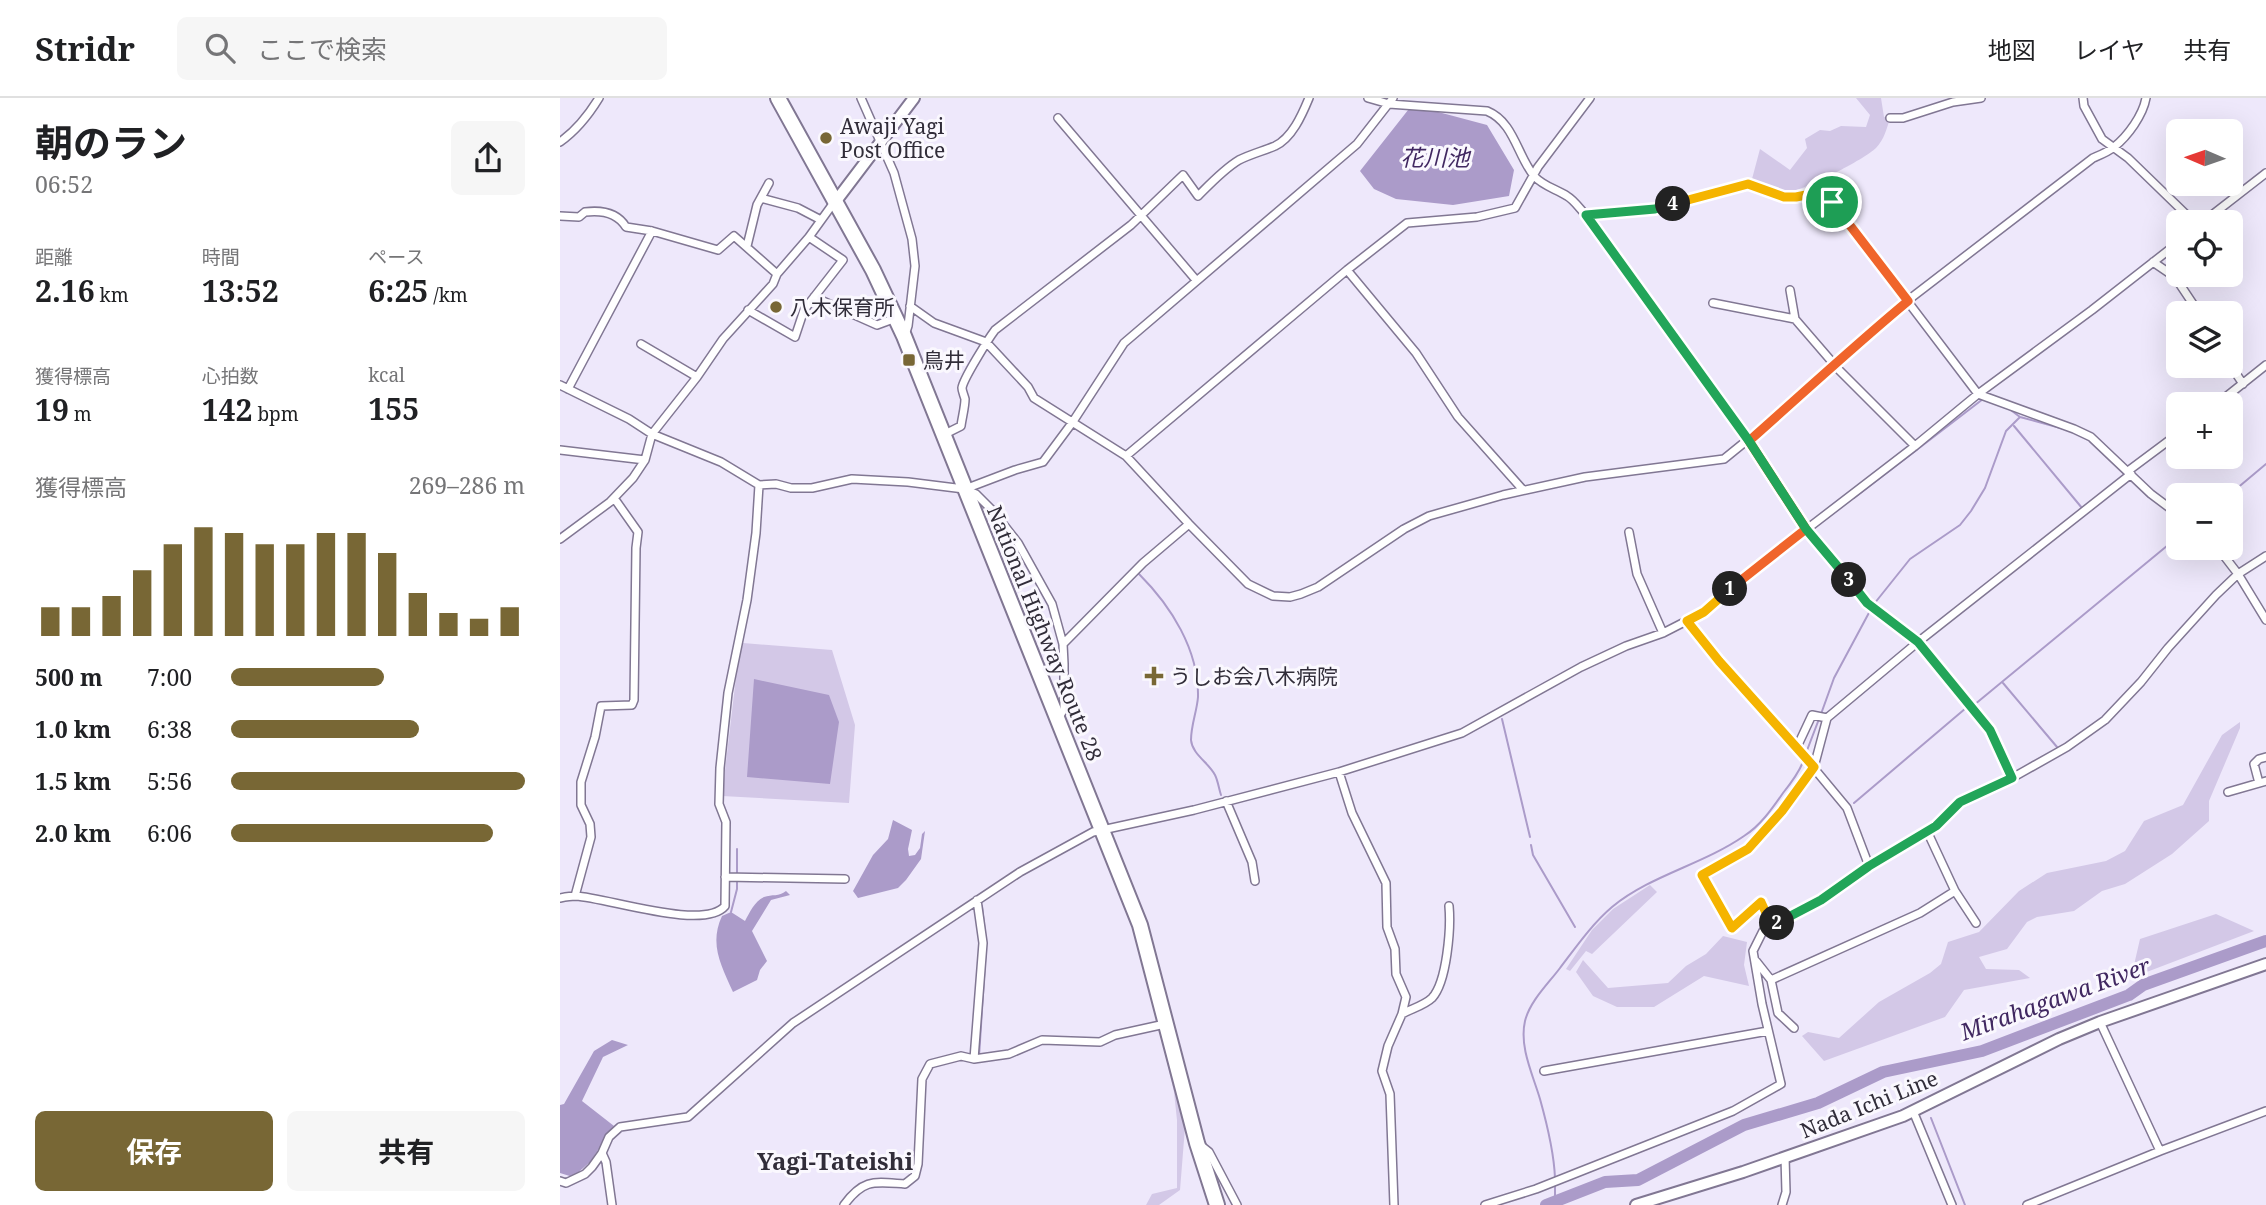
<!DOCTYPE html>
<html lang="ja">
<meta charset="utf-8">
<style>
:root{--surface:#fff;--page:#f6f6f6;--text:#202124;--muted:#757577;--line:#e0e0e0;--accent:#786735}
body{margin:0;font-family:"Noto Serif","Noto Sans JP",serif;background:var(--page);color:var(--text);height:100vh;display:flex;flex-direction:column;font-size:26px;white-space:nowrap}
*{box-sizing:border-box;margin:0}
p{font-size:23px;color:var(--muted)}
.icon{flex:none;width:38px;height:38px;fill:none;stroke:currentColor;stroke-width:2;stroke-linecap:round;stroke-linejoin:round}
.map{position:relative;flex:1;overflow:hidden}
.details{display:flex;flex-direction:column;background:var(--surface);width:560px}
.details>*{flex:none}
.needle{width:46px;rotate:272deg}
.buttons{position:absolute;left:1606px;top:21px;display:grid;gap:14px}
.buttons a{display:grid;place-items:center;width:77px;height:77px;border-radius:10px;background:var(--surface);box-shadow:0 7px 28px #0002;font-size:35px}
.pin{position:absolute;display:grid;place-items:center;width:60px;height:60px;color:#fff;margin:-30px;border:4px solid #fff;border-radius:50%;box-shadow:0 2px 7px #0007}
.km{position:absolute;width:35px;height:35px;margin:-18px;border-radius:50%;background:#222;color:#fff;font-size:19px;line-height:35px;text-align:center}
.round{display:grid;place-items:center;flex:none;width:74px;height:74px;border-radius:10px;background:var(--page)}
.overview{display:flex;align-items:center;justify-content:space-between;height:119px;padding:0 35px}
h1{font-size:38px;font-weight:700;line-height:52px}
.figures{display:grid;grid-template-columns:repeat(3,1fr);gap:10px;height:119px;padding:7px 35px}
.figures div{display:grid;align-content:center}
.figures b{font-size:30px;font-weight:700}
.figures small{font-size:19px;font-weight:400}
.figures p{font-size:19px}
.chart{height:196px;padding:14px 35px}
.chart p{display:flex;justify-content:space-between}
.chart svg{width:100%;height:126px;margin-top:7px;stroke:var(--accent);stroke-width:6}
.primary-button{display:flex;gap:14px;margin-top:auto;padding:14px 35px}
.primary-button a{flex:1;height:80px;border-radius:10px;background:var(--accent);color:#fff;font-size:28px;font-weight:700;line-height:80px;text-align:center}
.primary-button a+a{background:var(--page);color:var(--text)}
ul{padding:0 35px;list-style:none;font-size:23px}
li{display:grid;grid-template-columns:112px 84px 1fr;align-items:center;height:52px}
li i{height:18px;border-radius:9px;background:var(--accent)}
header{display:flex;align-items:center;gap:42px;box-sizing:border-box;height:98px;padding:0 35px;background:var(--surface);border-bottom:2px solid var(--line)}
header strong{font-size:33px}
nav{display:flex;gap:38px;margin-inline-start:auto;font-size:24px}
.search{width:490px;height:63px;background:var(--page);display:flex;align-items:center;gap:18px;box-sizing:border-box;padding:0 24px;border-radius:10px;color:var(--muted);font-size:26px}
main{display:flex;flex:1;min-height:0}
.map>svg:first-child{display:block}
</style>
<header>
<strong>Stridr</strong>
<div class="search"><svg class="icon" aria-label="search" viewBox="0 0 24 24"><circle cx="10" cy="10" r="6"/><path d="M15 15l6 6"/></svg>ここで検索</div>
<nav><a>地図</a><a>レイヤ</a><a>共有</a></nav>
</header>
<main>
<section class="details">
<div class="overview"><div><h1>朝のラン</h1><p>06:52</p></div><a class="round"><svg class="icon" aria-label="share" viewBox="0 0 24 24"><path d="M12 15V3M7 8l5-5 5 5M5 13v7h14v-7"/></svg></a></div>
<div class="figures">
<div><p>距離</p><b>2.16<small> km</small></b></div>
<div><p>時間</p><b>13:52</b></div>
<div><p>ペース</p><b>6:25<small> /km</small></b></div>
</div>
<div class="figures">
<div><p>獲得標高</p><b>19<small> m</small></b></div>
<div><p>心拍数</p><b>142<small> bpm</small></b></div>
<div><p>kcal</p><b>155</b></div>
</div>
<div class="chart"><p><span>獲得標高</span>269–286 m</p>
<svg viewBox="0 0 160 44" preserveAspectRatio="none"><path d="M5 44V34M15 44V34M25 44V30M35 44V21M45 44V12M55 44V6M65 44V8M75 44V12M85 44V12M95 44V8M105 44V8M115 44V15M125 44V29M135 44V36M145 44V38M155 44V34"/></svg>
</div>
<ul>
<li><b>500 m</b>7:00<i style="width:52%"></i></li>
<li><b>1.0 km</b>6:38<i style="width:64%"></i></li>
<li><b>1.5 km</b>5:56<i style="width:100%"></i></li>
<li><b>2.0 km</b>6:06<i style="width:89%"></i></li>
</ul>
<div class="primary-button"><a>保存</a><a>共有</a></div>
</section>
<div class="map">
<svg width="1706" height="1107" viewBox="0 0 1706 1107">
<rect width="100%" height="100%" fill="#eee8fb"/>
<path fill="#d3c8e7" d="M1296,0H1321L1324,19L1330,20C1327,30 1324,42 1316,50C1305,61 1243,93 1228,94C1217,94 1203,85 1192,81L1200,51L1230,72L1247,50L1245,41L1260,32L1270,33L1281,28L1306,29L1310,17Z
M183,545L272,552L295,627L289,705L162,698L177,571Z
M1680,624V630L1649,703V723L1612,756L1565,786L1542,793L1514,813L1477,819L1467,824L1447,851L1419,859L1426,871L1459,872L1470,880L1404,892L1385,919L1264,963L1242,938L1248,934L1279,940L1319,904L1370,875L1381,866L1388,844L1419,834L1459,793L1487,775L1546,763L1565,753L1584,723L1623,707L1662,637Z
M1090,787L1097,794L1032,856L1026,853L1010,873L1006,871L1032,832L1053,811Z
M1656,816L1694,833L1571,880L1580,841Z
M1163,838L1187,844L1184,867L1189,888L1144,878L1094,909H1057L1033,898L1016,874L1023,862L1048,890L1108,885L1126,868L1146,856Z
M599,930H604L626,1017L620,1092L599,1107H586L592,1096L617,1090V1022L614,994Z"/>
<path fill="#ab9bc9" d="M852,7L927,27L954,72L949,98L893,107L836,101L814,91L800,73Z
M194,581L269,597L279,624L270,686L187,679Z
M333,722L352,732L348,751L349,758L355,757L360,750L362,736L365,733L361,761L346,782L338,790L298,800L293,793L313,757L328,741Z
M226,793L230,797L211,802L192,833L207,863L200,872L197,882L173,894C161,867 149,846 162,818L171,814L185,823C190,814 194,804 204,799C212,796 219,799 226,793Z
M52,942L68,947L43,959L22,1003L54,1028L30,1064L13,1079L0,1075V1007L4,1006L34,953Z"/>
<g fill="none" stroke-linecap="round" stroke-linejoin="round">
<path stroke="#ab9bc9" stroke-width="2" d="M1448,310L1460,319L1504,331
M1454,328L1522,410
M1669,397L1706,366
M1294,400L1423,301
M579,476C611,508 639,552 638,599C637,613 631,627 631,642C632,656 649,665 655,677C658,683 659,691 661,697
M1314,506L1350,461L1400,427L1411,413L1425,390L1446,333L1460,319
M1443,585L1497,649
M1414,607L1619,438
M1261,616L1274,580L1311,511
M942,621L970,739
M1246,655L1259,621
M1294,705L1406,610
M971,747L973,757L1015,829
M177,751V778
M422,808L426,844
M171,814L177,791V783
M419,959L426,849
M1371,1020L1405,1107
M995,1080C994,1054 987,1026 980,1001C973,977 959,949 965,923C970,903 988,886 1000,870C1016,849 1032,826 1052,809C1091,777 1142,767 1184,738C1200,728 1212,711 1223,695C1231,685 1238,676 1243,664
M995,1086V1104"/>
<path stroke="#ab9bc9" stroke-width="12" d="M986,1107L1045,1084L1078,1082L1184,1027L1258,1005L1323,974L1422,953L1569,897L1583,887L1706,843"/>
<g stroke="#817793" stroke-width="10">
<path id="street" d="M301,0L334,75L352,141L355,168L348,228L345,237
M808,0L829,6L927,13C954,24 957,57 974,78C983,88 996,91 1007,98C1014,102 1020,111 1026,117L1189,343L1246,431L1307,505L1358,544L1422,623L1430,632L1452,680
M1523,0L1524,8L1542,41L1568,60L1634,124
M498,20L636,182
M1330,20H1343L1393,4L1421,0
M0,44C17,32 28,18 39,0
M201,100L238,110L261,122
M1026,117L1095,111L1188,86L1225,99H1236L1256,95L1266,96L1418,296L1514,331L1531,339L1591,396L1619,417
M0,118L19,119L25,114C41,112 57,114 66,129L92,133L158,152L174,138L217,176
M1643,124L1706,75
M187,148L197,107L209,85
M1593,164L1615,179L1639,215
M787,172L856,255L898,319L963,392
M1230,192L1235,221L1279,272L1355,348
M254,199L317,227L336,220
M1153,205L1235,221
M350,208L374,225L426,244L468,289L474,300L566,358L629,426L688,486L713,498L730,499L741,496L758,489L844,431L869,418L943,397L1025,379L1164,361L1233,305L1273,266L1347,203L1533,60C1540,57 1548,54 1554,49C1568,38 1583,17 1586,0
M188,212L235,239L244,212L283,162L249,139
M81,246L137,279
M1671,268L1683,286
M0,287L69,321L92,336L161,364L199,387L216,386L231,390H252L292,381L348,384L404,391L416,396L433,413L458,445L492,506L503,546L504,566V611L498,621
M8,291L92,133
M1657,306L1706,267
M383,337L401,328C402,320 405,309 405,301C404,297 402,293 402,290C403,281 429,240 435,232L571,127L623,77L638,98C651,85 664,71 679,62C691,56 703,53 715,48C732,40 742,17 749,0
M0,352L85,362
M566,358L787,172L847,125L917,119L955,110L978,69L1030,0
M1568,373L1619,335
M405,391L455,372L483,364L512,325L564,245L797,46L833,0
M1069,434L1077,476L1103,535
M0,441L50,404L73,380L85,362L92,336L137,279L163,241L213,186L217,176L249,139L275,103
M1658,450L1678,476L1706,522
M1127,522L1159,563L1223,633L1287,710L1309,768
M503,546L583,465L629,426
M1237,649L1252,617L1267,620
M779,674L792,715L826,785L827,829L835,851L836,876L846,899L842,916L828,948L822,973L830,996L834,1107
M1699,685L1694,666L1699,661L1706,659
M1668,694L1706,683
M666,703L692,764L695,783
M1367,733L1395,793L1416,825
M165,779L285,781
M15,798L31,739L30,726L21,707V684L35,639L41,608L72,607L74,602L76,450L78,434L54,400
M0,800C5,799 11,798 16,798C48,800 144,833 165,808L166,724L159,706L160,670L168,595L187,502L196,435L199,387
M1212,828L1201,804L1172,830L1142,777L1188,751L1222,713L1254,669L1267,620L1358,544L1571,376
M1196,863L1211,882L1218,915L1234,930
M1211,882L1360,815L1395,793
M842,916C851,911 865,907 872,900C887,884 891,830 889,808
M1540,924L1600,1053
M414,961L423,845L417,802
M984,973L1208,933
M1353,1013L1392,1107
M639,1046L649,1054L677,1107
M42,1055L46,1064L52,1107
M0,1083L6,1085L25,1076L32,1069L42,1055L49,1039L60,1029L128,1019L233,925L460,774L533,734L634,712L779,674L902,635L1021,569L1066,548L1103,535L1144,514L1178,484L1355,348L1418,296L1532,212L1619,144
M284,1107C304,1080 315,1084 345,1086L355,1078L358,1066L362,981L370,966L401,958L414,961L449,956L482,942L540,944L555,937L605,926
M925,1107L976,1091L1173,1013L1221,986L1202,906L1193,853L1203,833L1261,802L1309,768L1376,728L1400,704L1452,680L1507,649L1545,622L1581,584L1608,550L1656,497L1678,476L1706,458
M1222,1107L1226,1094L1225,1059
M1467,1107L1600,1053L1706,1013"/>
</g>
<g stroke="#817793" stroke-width="14">
<path id="secondary" d="M276,103L354,0
M1076,1107L1183,1074L1343,1018L1499,941L1540,924L1706,866"/>
</g>
<g stroke="#817793" stroke-width="18">
<path id="highway" d="M218,0L313,172L344,238L580,827L637,1045L657,1107"/>
</g>
<use href="#street" stroke="#fff" stroke-width="7"/>
<use href="#secondary" stroke="#fff" stroke-width="10"/>
<use href="#highway" stroke="#fff" stroke-width="14"/>
</g>
<g fill="none" stroke-linecap="round" stroke-linejoin="round">
<g stroke="#fff" stroke-width="14">
<path id="split-1" d="M1170,491L1246,431L1189,343C1242,296 1294,248 1348,203L1272,104"/>
</g>
<g stroke="#fff" stroke-width="14">
<path id="split-2" d="M1170,491L1144,514L1127,523L1159,563L1254,669L1222,713L1188,751L1142,777L1172,830L1201,804L1212,828L1217,825"/>
</g>
<g stroke="#fff" stroke-width="14">
<path id="split-3" d="M1217,825L1261,802L1309,768L1376,728L1400,704L1452,680L1430,632L1358,544L1307,505L1289,482"/>
</g>
<g stroke="#fff" stroke-width="14">
<path id="split-4" d="M1113,106L1095,111L1026,117L1189,343L1246,431L1289,482"/>
</g>
<g stroke="#fff" stroke-width="14">
<path id="split-5" d="M1113,106L1188,86L1224,99H1236L1256,95L1266,96L1272,104"/>
</g>
<use href="#split-1" stroke="#f0652b" stroke-width="9"/>
<use href="#split-2" stroke="#f5b400" stroke-width="9"/>
<use href="#split-3" stroke="#22a559" stroke-width="9"/>
<use href="#split-4" stroke="#22a559" stroke-width="9"/>
<use href="#split-5" stroke="#f5b400" stroke-width="9"/>
</g>
<g fill="#786735" stroke="#faf8fe" stroke-width="2.5">
<circle cx="266" cy="40" r="7"/>
<circle cx="216" cy="209" r="7"/>
<rect x="342" y="255" width="14" height="14" rx="3.5"/>
<path d="M590.5 567.5h7v7h7v7h-7v7h-7v-7h-7v-7h7z"/>
</g>
<g text-anchor="middle" dominant-baseline="central" stroke-width="6" stroke-linejoin="round" paint-order="stroke">
<g font-size="21" fill="#312d39" stroke="#faf8fe" text-anchor="start">
<text x="280" y="28">Awaji Yagi<tspan x="280" dy="24">Post Office</tspan></text>
<text x="230" y="209">八木保育所</text>
<text x="363" y="262">鳥井</text>
<text x="610" y="578">うしお会八木病院</text>
</g>
<g font-size="21" fill="#312d39" stroke="#faf8fe">
<text transform="translate(485 535) rotate(68)">National Highway Route 28</text>
<text transform="translate(1309 1006) rotate(-22)">Nada Ichi Line</text>
</g>
<g font-size="23" font-style="italic" fill="#412861" stroke="#faf8fe">
<text x="875" y="59">花川池</text>
<text transform="translate(1495 900) rotate(-20)">Mirahagawa River</text>
</g>
<g font-size="24" font-weight="bold" fill="#312d39" stroke="#faf8fe">
<text x="275" y="1062">Yagi-Tateishi</text>
</g>
</g>
</svg>
<div class="buttons">
<a><svg class="needle" viewBox="-14 -14 28 28"><path d="M0-13l5 13h-10z" fill="#e53935"/><path d="M0 13l5-13h-10z" fill="#757577"/></svg></a>
<a><svg class="icon" aria-label="locate" viewBox="0 0 24 24"><circle cx="12" cy="12" r="6"/><path d="M12 2v4M12 18v4M2 12h4M18 12h4"/></svg></a>
<a><svg class="icon" aria-label="layers" viewBox="0 0 24 24"><path d="M12 4l9 5-9 5-9-5zM3 14l9 5 9-5"/></svg></a>
<a>+</a>
<a>−</a>
</div>
<div class="pin" style="left:1272px;top:104px;background:#1e9e55"><svg class="icon" aria-label="arrive" viewBox="0 0 24 24"><path d="M6 21V4h12l-3 4 3 4H6"/></svg></div>
<b class="km" style="left:1170px;top:491px">1</b>
<b class="km" style="left:1217px;top:825px">2</b>
<b class="km" style="left:1289px;top:482px">3</b>
<b class="km" style="left:1113px;top:106px">4</b>
</div>
</main>
